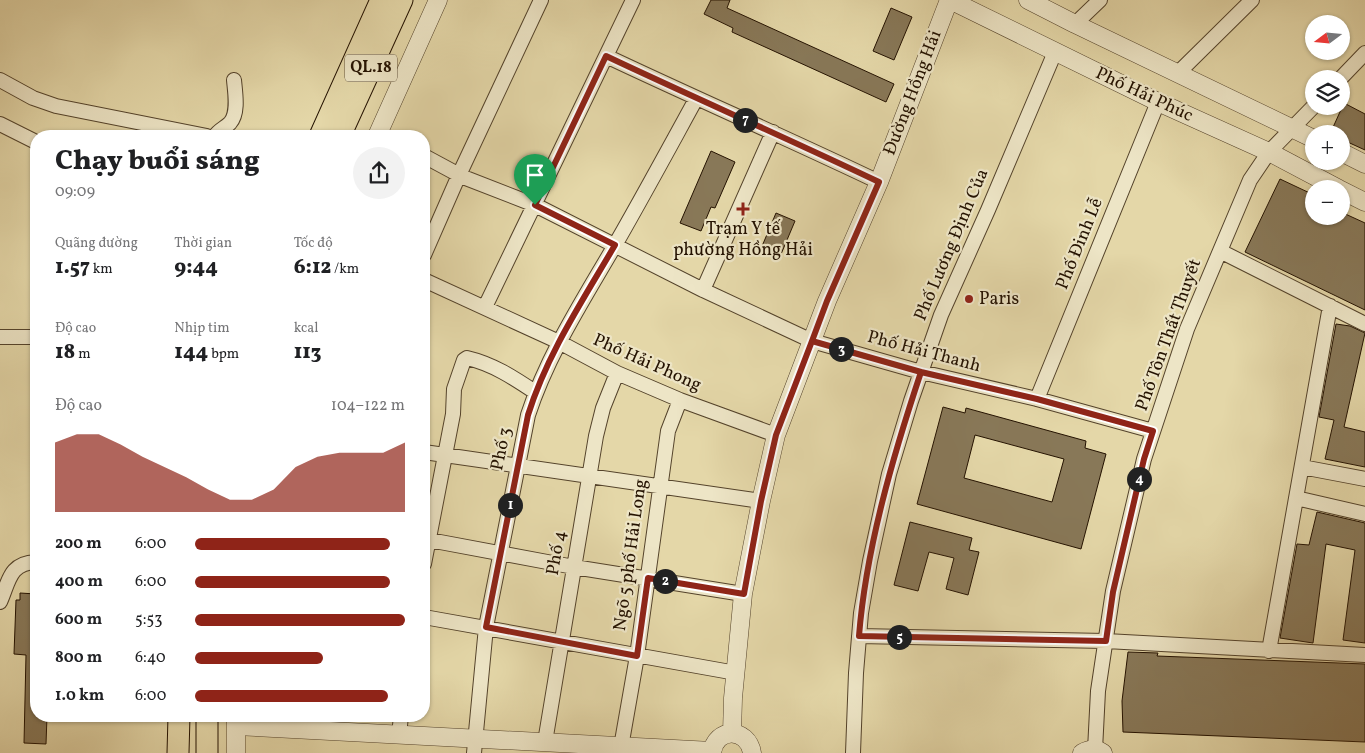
<!DOCTYPE html>
<html lang="vi">
<meta charset="utf-8">
<style>
:root{--surface:#fff;--page:#f2f2f2;--text:#202124;--muted:#757577;--accent:#8f2418}
body{margin:0;font-family:Vollkorn,serif;background:var(--page);color:var(--text);height:100vh;display:flex;flex-direction:column;font-size:19px;white-space:nowrap}
*{box-sizing:border-box;margin:0}
p{font-size:16px;color:var(--muted)}
.icon{flex:none;width:28px;height:28px;fill:none;stroke:currentColor;stroke-width:2;stroke-linecap:round;stroke-linejoin:round}
.map{position:relative;flex:1;overflow:hidden}
.drawer{position:absolute;left:30px;top:130px;width:400px;height:592px;display:flex;flex-direction:column;background:var(--surface);border-radius:20px;box-shadow:0 1px 4px #0004}
.drawer>*{flex:none}
.needle{width:32px;rotate:254deg}
.buttons{position:absolute;left:1305px;top:15px;display:grid;gap:10px}
.buttons a{display:grid;place-items:center;width:45px;height:45px;border-radius:50%;background:var(--surface);box-shadow:0 1px 4px #0004;font-size:25px}
.pin{position:absolute;display:grid;place-items:center;width:42px;height:42px;color:#fff;margin:-51px -21px;border-radius:50% 50% 50% 0;rotate:-45deg;box-shadow:0 0 5px #0007}
.pin .icon{rotate:45deg}
.km{position:absolute;width:25px;height:25px;margin:-12px;border-radius:50%;background:#222;color:#fff;font-size:14px;line-height:25px;text-align:center}
.round{display:grid;place-items:center;flex:none;width:52px;height:52px;border-radius:26px;background:var(--page)}
.summary{display:flex;align-items:center;justify-content:space-between;height:85px;padding:0 25px}
h1{font-size:28px;font-weight:800;line-height:38px}
.stats{display:grid;grid-template-columns:repeat(3,1fr);gap:8px;height:85px;padding:5px 25px}
.stats div{display:grid;align-content:center}
.stats b{font-size:21px;font-weight:800}
.stats small{font-size:14px;font-weight:400}
.stats p{font-size:14px}
.chart{height:140px;padding:10px 25px}
.chart p{display:flex;justify-content:space-between}
.chart svg{width:100%;height:90px;margin-top:5px;fill:var(--accent);opacity:.7}
ul{padding:0 25px;list-style:none;font-size:16px}
li{display:grid;grid-template-columns:80px 60px 1fr;align-items:center;height:38px}
li i{height:12px;border-radius:6px;background:var(--accent)}
.map>svg:first-child{display:block}
</style>
<div class="map">
<svg width="1365" height="753" viewBox="0 0 1365 753">
<rect width="100%" height="100%" fill="#e4d7a8"/>
<filter id="stains"><feTurbulence type="fractalNoise" baseFrequency=".004" numOctaves="4"/><feColorMatrix values="0 0 0 0 .2 0 0 0 0 .09 0 0 0 0 .02 0 0 0 .5 -.17"/></filter>
<radialGradient id="worn" r=".72"><stop offset=".6" stop-color="#630" stop-opacity="0"/><stop offset="1" stop-color="#630" stop-opacity=".3"/></radialGradient>
<path fill="#887858" stroke="#241201" fill-rule="evenodd" d="M711,0H730L727,8L894,84L886,102L732,32L733,28L704,14Z
M891,8L912,17L894,60L873,51Z
M1344,103L1365,114V150L1341,139V134H1330Z
M711,151L735,162L715,208L711,207L701,231L680,223Z
M1280,179L1314,195V216H1341V212L1365,223V310L1245,252Z
M776,213L795,221L779,259L760,251Z
M1336,324L1350,326L1365,333L1344,427L1365,432V467L1325,459L1334,420L1319,417Z
M943,407L965,413L966,408L1086,441L1085,448L1106,454L1081,549L917,504ZM975,435L1064,459L1052,502L964,478Z
M1317,512L1365,523V643L1343,640L1355,550L1326,544L1313,643L1280,638L1297,544L1309,545Z
M910,522L972,538L969,550L979,552L968,595L946,589L954,558L929,552L918,591L894,585Z
M20,593L36,594V716H47L46,744L24,743L26,655L14,654L16,600H20Z
M1128,652L1158,653L1157,656L1365,664V742L1123,732L1122,701Z"/>
<g fill="none" stroke-linecap="round" stroke-linejoin="round">
<g stroke="#54432b" stroke-width="16">
<path id="minor" d="M1075,24L1100,0
M606,56C697,99 789,139 879,182
M1177,74L1252,0
M1340,79L1365,53
M0,80L33,98L56,106L207,136
M0,124L36,142
M215,136C219,130 225,128 230,123C239,113 235,92 234,80
M424,156L463,177L535,205L703,290L812,341L921,372L1037,399L1153,431
M1220,251L1365,324
M424,255L459,175L541,0
M424,280L559,342L617,373L680,400L776,435
M703,290L773,132
M485,307L633,0
M0,337H36
M1037,399L1158,102
M424,452L761,501
M1302,467L1365,479
M1296,498L1365,514
M424,539L574,567L743,594
M424,564L453,414L454,389L464,360L467,358C493,364 514,378 535,392
M0,602C9,582 9,563 36,562
M424,617L736,673
M859,636L1106,641L1365,655
M1269,651L1330,306
M320,730L323,716
M399,735L401,716
M545,742L596,436L603,408L617,373
M621,747L637,656L668,431L680,400
M1095,750L1098,691L1113,591L1144,459L1187,329L1250,180L1269,152L1314,106
M474,753L486,627L528,415C547,357 580,305 611,252C640,202 668,150 696,99
M853,753L856,673L861,613L870,561L889,474L911,401L941,315L988,210L1055,52"/>
</g>
<g stroke="#54432b" stroke-width="19">
<path id="tertiary" d="M950,0L1158,102L1269,152L1339,189
M1028,0L1075,24L1314,139
M377,136L438,0
M1341,152L1365,164
M1341,190L1365,202
M236,726L712,751
M732,733L733,698L743,594L761,501L776,435L827,301L879,182L949,0
M236,753V716
M712,753C715,727 748,727 752,753
M1082,753C1089,749 1096,748 1103,753"/>
</g>
<g stroke="#241201" stroke-width="23">
<path id="primary" d="M320,136L381,0
M340,136L402,0
M178,753L179,716
M207,753V716"/>
</g>
<use href="#minor" stroke="#ede5c6" stroke-width="14"/>
<use href="#tertiary" stroke="#ede5c6" stroke-width="18"/>
<use href="#primary" stroke="#e4d7a8" stroke-width="21"/>
</g>
<g fill="none" stroke-linecap="round" stroke-linejoin="round">
<g stroke="#fff" stroke-width="10">
<path id="route" d="M535,205L615,245C583,300 547,354 528,415L486,627L637,656L648,578L744,594L761,501L776,435L812,341L921,372L1037,399L1153,431L1144,459L1113,592L1106,641L859,636C866,548 893,456 921,372L812,341L827,301L879,182C789,139 697,99 606,56L535,205"/>
</g>
<use href="#route" stroke="#8f2418" stroke-width="6"/>
</g>
<g fill="#8f2418" stroke="#ede5c6" stroke-width="2">
<path d="M740.5 201.5h5v5h5v5h-5v5h-5v-5h-5v-5h5z"/>
<circle cx="969" cy="299" r="5"/>
</g>
<g text-anchor="middle" dominant-baseline="central" stroke-width="4.5" stroke-linejoin="round" paint-order="stroke">
<rect fill="#ede5c6" stroke="#60513c" stroke-width="1" x="345" y="54.5" width="52" height="27" rx="4"/>
<g font-size="16" font-weight="bold" fill="#241201">
<text x="371" y="68">QL.18</text>
</g>
<g font-size="18" fill="#241201" stroke="#ede5c6">
<text transform="translate(913 93) rotate(-69)">Đường Hồng Hải</text>
<text transform="translate(1144 95) rotate(25)">Phố Hải Phúc</text>
<text transform="translate(1080 244) rotate(-68)">Phố Đinh Lễ</text>
<text transform="translate(952 245) rotate(-67)">Phố Lương Định Của</text>
<text transform="translate(1169 335) rotate(-70)">Phố Tôn Thất Thuyết</text>
<text transform="translate(924 352) rotate(15)">Phố Hải Thanh</text>
<text transform="translate(647 363) rotate(24)">Phố Hải Phong</text>
<text transform="translate(502 449) rotate(-78)">Phố 3</text>
<text transform="translate(557 553) rotate(-80)">Phố 4</text>
<text transform="translate(631 555) rotate(-82)">Ngõ 5 phố Hải Long</text>
</g>
<g font-size="18" fill="#241201" stroke="#ede5c6">
<text x="743" y="229">Trạm Y tế<tspan x="743" dy="21">phường Hồng Hải</tspan></text>
<text x="979" y="299" text-anchor="start">Paris</text>
</g>
</g>
<rect width="100%" height="100%" filter="url(#stains)"/>
<rect width="100%" height="100%" fill="url(#worn)"/>
</svg>
<div class="buttons">
<a><svg class="needle" viewBox="-14 -14 28 28"><path d="M0-13l5 13h-10z" fill="#e53935"/><path d="M0 13l5-13h-10z" fill="#757577"/></svg></a>
<a><svg class="icon" aria-label="layers" viewBox="0 0 24 24"><path d="M12 4l9 5-9 5-9-5zM3 14l9 5 9-5"/></svg></a>
<a>+</a>
<a>−</a>
</div>
<div class="pin" style="left:535px;top:205px;background:#1e9e55"><svg class="icon" aria-label="arrive" viewBox="0 0 24 24"><path d="M6 21V4h12l-3 4 3 4H6"/></svg></div>
<b class="km" style="left:510px;top:505px">1</b>
<b class="km" style="left:665px;top:581px">2</b>
<b class="km" style="left:841px;top:349px">3</b>
<b class="km" style="left:1139px;top:479px">4</b>
<b class="km" style="left:899px;top:637px">5</b>
<b class="km" style="left:745px;top:120px">7</b>
<section class="drawer">
<div class="summary"><div><h1>Chạy buổi sáng</h1><p>09:09</p></div><a class="round"><svg class="icon" aria-label="share" viewBox="0 0 24 24"><path d="M12 15V3M7 8l5-5 5 5M5 13v7h14v-7"/></svg></a></div>
<div class="stats">
<div><p>Quãng đường</p><b>1.57<small> km</small></b></div>
<div><p>Thời gian</p><b>9:44</b></div>
<div><p>Tốc độ</p><b>6:12<small> /km</small></b></div>
</div>
<div class="stats">
<div><p>Độ cao</p><b>18<small> m</small></b></div>
<div><p>Nhịp tim</p><b>144<small> bpm</small></b></div>
<div><p>kcal</p><b>113</b></div>
</div>
<div class="chart"><p><span>Độ cao</span>104–122 m</p>
<svg viewBox="0 0 160 44" preserveAspectRatio="none"><path d="M0 44V10L10 6L20 6L30 11L40 17L50 22L60 27L70 33L80 38L90 38L100 33L110 22L120 17L130 15L140 15L150 15L160 10V44z"/></svg>
</div>
<ul>
<li><b>200 m</b>6:00<i style="width:93%"></i></li>
<li><b>400 m</b>6:00<i style="width:93%"></i></li>
<li><b>600 m</b>5:53<i style="width:100%"></i></li>
<li><b>800 m</b>6:40<i style="width:61%"></i></li>
<li><b>1.0 km</b>6:00<i style="width:92%"></i></li>
</ul>
</section>
</div>
